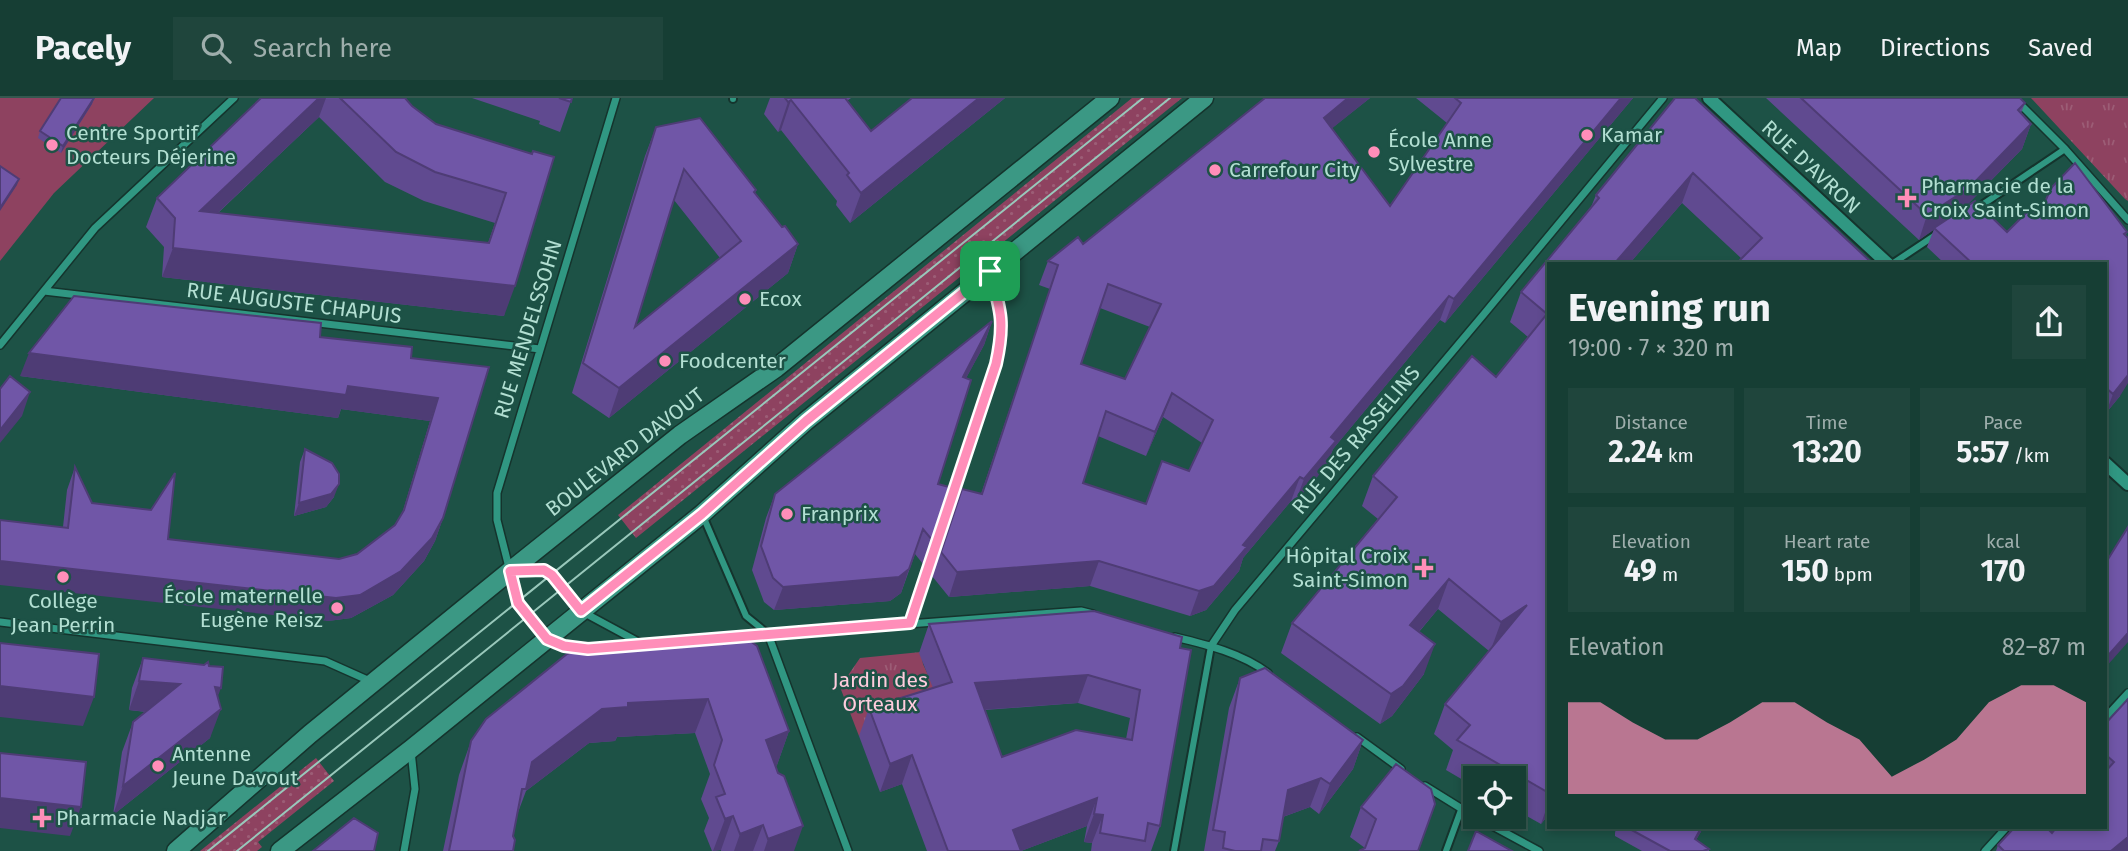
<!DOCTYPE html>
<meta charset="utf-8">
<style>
:root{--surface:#163e34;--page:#1f453c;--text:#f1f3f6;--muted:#9eaeac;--line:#35574f;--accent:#ff8eb9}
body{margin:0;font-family:"Fira Sans",sans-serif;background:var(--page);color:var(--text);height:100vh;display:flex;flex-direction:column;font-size:26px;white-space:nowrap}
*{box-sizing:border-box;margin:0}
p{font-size:23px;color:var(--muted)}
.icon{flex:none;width:38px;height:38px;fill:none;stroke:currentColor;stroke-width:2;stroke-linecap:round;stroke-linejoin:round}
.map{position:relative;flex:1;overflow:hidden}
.details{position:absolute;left:1547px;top:164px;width:560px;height:567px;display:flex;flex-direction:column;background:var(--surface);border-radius:0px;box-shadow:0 4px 10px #0003,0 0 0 2px var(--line)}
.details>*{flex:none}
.fabs{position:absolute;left:1463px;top:668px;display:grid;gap:14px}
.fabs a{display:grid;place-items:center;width:63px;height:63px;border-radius:0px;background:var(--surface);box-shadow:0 4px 10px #0003,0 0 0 2px var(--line);font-size:35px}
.pin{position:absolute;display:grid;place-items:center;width:60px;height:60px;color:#fff;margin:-30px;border-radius:14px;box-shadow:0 4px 10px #0006}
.round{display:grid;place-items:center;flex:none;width:74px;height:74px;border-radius:0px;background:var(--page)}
.summary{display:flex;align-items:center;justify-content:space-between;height:119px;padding:0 21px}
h1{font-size:38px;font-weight:700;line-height:52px}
.metrics{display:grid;grid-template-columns:repeat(3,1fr);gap:10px;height:119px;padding:7px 21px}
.metrics div{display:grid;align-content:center;border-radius:0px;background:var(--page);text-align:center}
.metrics b{font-size:30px;font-weight:700}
.metrics small{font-size:19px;font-weight:400}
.metrics p{font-size:19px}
.chart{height:196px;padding:14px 21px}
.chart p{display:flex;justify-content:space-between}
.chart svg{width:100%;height:126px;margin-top:7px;fill:var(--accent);opacity:.7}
header{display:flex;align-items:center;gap:42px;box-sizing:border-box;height:98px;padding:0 35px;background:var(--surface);border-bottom:2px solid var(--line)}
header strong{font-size:33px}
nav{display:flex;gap:38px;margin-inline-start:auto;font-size:24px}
.search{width:490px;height:63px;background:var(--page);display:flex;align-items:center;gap:18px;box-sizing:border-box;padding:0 24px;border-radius:0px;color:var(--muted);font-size:26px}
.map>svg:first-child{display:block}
</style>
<header>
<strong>Pacely</strong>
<div class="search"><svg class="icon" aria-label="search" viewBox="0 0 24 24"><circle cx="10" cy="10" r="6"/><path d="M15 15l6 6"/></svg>Search here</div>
<nav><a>Map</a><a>Directions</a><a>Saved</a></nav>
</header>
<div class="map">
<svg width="2128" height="753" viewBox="0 0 2128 753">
<defs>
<pattern id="grass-dots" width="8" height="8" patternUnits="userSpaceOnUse" patternTransform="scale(1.75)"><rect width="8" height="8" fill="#8e4260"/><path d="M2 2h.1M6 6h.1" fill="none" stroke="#9c5d76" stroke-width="1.8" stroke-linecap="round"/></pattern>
<pattern id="park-tufts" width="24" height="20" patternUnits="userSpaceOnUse" patternTransform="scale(1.75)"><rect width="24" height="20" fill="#8e4260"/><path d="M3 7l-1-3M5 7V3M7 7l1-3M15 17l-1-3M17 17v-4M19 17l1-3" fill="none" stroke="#9c5d76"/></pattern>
</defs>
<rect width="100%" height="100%" fill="#1d5246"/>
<path fill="url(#grass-dots)" d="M1132,0H1182L636,440L618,417Z
M316,660L334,683L258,744L262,749L257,753H200Z"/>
<path fill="url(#park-tufts)" d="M2031,0H2128V103L2125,101Z
M921,554L923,566L938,598L904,624L859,638L840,589L860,560Z"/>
<path fill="#8e4260" d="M0,0H154L54,95L0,163Z"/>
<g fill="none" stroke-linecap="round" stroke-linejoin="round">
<g stroke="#15342d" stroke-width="10">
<path id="pedestrian" d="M733,1V0
M1976,111L2065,51
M1892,166L1937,136
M703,418L746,518L768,536
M1174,753L1211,548
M1446,753L1461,712"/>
</g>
<g stroke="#15342d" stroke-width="10">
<path id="minor" d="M2014,0L2065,51L2128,122
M44,193L540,251
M0,247L95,130L234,0
M516,473L544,472L552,477L581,513L644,547
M0,524L325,563L372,584
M910,525L996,266C1005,225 1001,214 990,175
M768,536L848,753
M735,539L1081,513L1093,516
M1175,539C1208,547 1241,555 1268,575
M1211,548L1235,512L1484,216L1663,0
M591,551L564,548L547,540L518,505L497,422V395L616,0
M2105,620L2128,595
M1357,639L1401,671
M1425,688L1475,719
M1476,719L1539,753
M404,753L415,691L411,653
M1985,753L2006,730"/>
</g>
<g stroke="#15342d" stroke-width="16">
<path id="tertiary" d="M1709,0L1888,166
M2105,365L2128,386"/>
</g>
<g stroke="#15342d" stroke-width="21">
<path id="primary" d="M176,753L310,636L510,473L680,337L776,270L1110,0
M280,753L411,651L702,416L806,323L1204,0"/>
</g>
<use href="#pedestrian" stroke="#309782" stroke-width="6"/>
<use href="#minor" stroke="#309782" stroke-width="7"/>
<use href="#tertiary" stroke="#309782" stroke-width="12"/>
<use href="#primary" stroke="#3b9884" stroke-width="18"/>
<path stroke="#99c8bb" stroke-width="2" d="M208,753L1143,0
M237,753L1170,0"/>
</g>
<path fill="#604a90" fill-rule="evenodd" d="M94,0L92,6L61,55L38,40L40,33Z
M261,0H405L412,8L436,26L532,56L504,218L162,179L164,149L146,129L157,100ZM319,19L385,84L424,103L495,125L488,145L218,115Z
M472,0H572L560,34L539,26L540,23Z
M770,0H851L847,3L871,33L912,0H1005L850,125L836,107L837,103L781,32L778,34L764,16Z
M1265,0H1370L1332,30L1390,108L1447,25L1416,0H1633L1445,225L1440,222L1333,351L1327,367L1295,405L1291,403L1243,460L1239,473L1206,512L1190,518L1090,488L949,499L932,478L962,391L981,396L1050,191L1039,187L1048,163L1083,146ZM1100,210L1150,229L1125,281L1081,266ZM1163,319L1202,345L1189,373L1146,406L1083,385L1098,338L1146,358Z
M1675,0L1873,166L1742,161L1682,105L1629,166H1549V716L1541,726L1514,711V681H1475V689L1446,672L1453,652L1434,636L1445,606L1489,553L1438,511L1419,534L1424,576L1392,618L1380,626L1281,555L1292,525L1378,421L1362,408L1373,378L1496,279L1528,239L1510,224L1521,194L1591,109L1596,97Z
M1766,0H2020L2025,5L2021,15L2031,26L2022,51L1963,111L2007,134L2039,118L2127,134L2126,137L2120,298L2106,315L2105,166H1945L1927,149L1934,131L1919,142Z
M656,29L756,92L755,95L782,129L798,146L788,175L609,320L572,295L645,58ZM674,102L720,160L635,229Z
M992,223L984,247L966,280L938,386L932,442L923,466L915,456L901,495L890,503L774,512L764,504L752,472L766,420L775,396Z
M320,239L411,260L489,269L443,420L435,443L424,463L393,497L351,520L328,523L63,429L67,392L75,369L92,405L168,441L339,461L357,456L395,427L402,416L430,323L341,311L338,320L20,278Z
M305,351L334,399L326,409L294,418L300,364Z
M929,526L1180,550L1160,728L1151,753H1091L1092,745L1084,744L1087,728L1021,753H927L902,686L880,694L859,638L869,610L933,590L919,555ZM1078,605L1130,620L1126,641L1002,659L985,612Z
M590,547L789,633L777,667L776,668L794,753H721V752L712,753L704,733L709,720L701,701L710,676L695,635L617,639L615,643L589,645L526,693L517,717L513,738V753H443L459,677L471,643Z
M143,560L217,599L210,640L113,717L122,654L133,624L146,614L129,612L132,590Z
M1240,580L1363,642L1353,671L1319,716L1310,709L1283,719L1279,743L1275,753H1204L1229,610Z
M2128,601V753H1996L1998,747L2052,735L2105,730V626Z
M1396,666L1365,750L1350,739L1361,709Z
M1616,730H1703L1696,742L1709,751V753H1642L1615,738V735Z"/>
<path fill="#4e3c75" d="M94,0L92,6L61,55L63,48Z
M319,0H326L319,19L189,142L200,113Z
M979,0H1005L850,125L861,95Z
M1348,0H1370L1315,44L1324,20Z
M1621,0H1633L1445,225L1454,201Z
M791,2L781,32L778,34L788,4Z
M2031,26L2022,51L1960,114L1919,142L1927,117Z
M1693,75L1682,105L1629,166H1614Z
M19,81L17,87L0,113V110Z
M798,146L788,175L609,320L619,290Z
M173,150L515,188L504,218L162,179Z
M1449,198L1440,222L1333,351L1327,367L1295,405L1304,381L1331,339Z
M992,223L984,247L954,303L963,279Z
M29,255L348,288L438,300L430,323L341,311L338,320L20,278Z
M2128,277V285L2120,298L2106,315L2113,296Z
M30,294L22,318L0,345V332Z
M1172,295L1163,319L1146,358L1155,334Z
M1300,379L1291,403L1243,460L1239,473L1206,512L1190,518L1199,493L1243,447Z
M339,386L334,399L326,409L294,418L299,405Z
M443,420L435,443L424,463L393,497L351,520L328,523L0,487V463L336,500Z
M1099,463L1090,488L949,499L957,474Z
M909,471L901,495L890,503L774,512L783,489Z
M1449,481L1438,511L1399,557L1410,527Z
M1527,507L1490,554L1501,524Z
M2128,535V544L2105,570V561Z
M1435,546L1424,576L1392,618L1380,626L1391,596Z
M1088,577L1078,605L964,613L975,585Z
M139,583L180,586L170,616L129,612Z
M0,588L94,599L83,628L0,619Z
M215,589L221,590L210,619L221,611L210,640L113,717L123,688Z
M708,601L695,635L617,639L615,643L589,645L526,693L532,664L602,611L628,605Z
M789,633L777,667L754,676L766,642Z
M1363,642L1353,671L1319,716L1330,686Z
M912,657L902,686L880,694L890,666Z
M1321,680L1310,709L1277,721L1288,692Z
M0,700L81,709L70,738L0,730Z
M1097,700L1087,728L1021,753L1013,732Z
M1549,703V716L1541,726Z
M1094,716L1103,717L1092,745L1084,744Z
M733,718L721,752L713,753L725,721Z
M763,727L753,753H734L740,736Z
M803,728L794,753H764L768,741Z
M1701,730H1703L1690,753L1695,741Z
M2128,739V753H2111Z"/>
<path fill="#7056a7" stroke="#4e3c75" stroke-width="2" fill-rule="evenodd" d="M61,0H94L63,48L40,33Z
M261,0H319L200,113L489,145L506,95L435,74L396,54L340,0H405L412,8L436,26L532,56L533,53L554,59L515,188L173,150L175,120L157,100Z
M559,0H572L571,4Z
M785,0H845L871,33L912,0H979L861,95L847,77L849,75L791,2L788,4Z
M1265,0H1348L1324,20L1390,108L1461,5L1455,0H1621L1454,201L1449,198L1331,339L1336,343L1304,381L1300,379L1243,447L1247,449L1214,488L1199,493L1099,463L957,474L941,454L962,391L982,396L1058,167L1048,163L1078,139L1083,146ZM1108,186L1161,206L1125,281L1081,266ZM1172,295L1213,322L1189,373L1162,363L1146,406L1083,385L1106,313L1155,334Z
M1675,0H1695L1873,166H1736L1762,140L1693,75L1614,166H1549V695L1457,642L1470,627L1445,606L1527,507L1501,524L1449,481L1410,527L1435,546L1403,588L1391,596L1292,525L1397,399L1373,378L1472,258L1496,279L1547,216L1521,194L1599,100L1596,97Z
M1801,0H2020L2025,5L2018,12L2031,26L1969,90L1927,117Z
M700,20L756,92L754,94L782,129L785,128L798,146L619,290L583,265L656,29ZM684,71L741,143L635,229L671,111Z
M2075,65L2127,134L2124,136L2128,140V277L2113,296L2105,289V166H1973L1934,130L1975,103L2007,134L2031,110L2039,118L2051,90Z
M0,68L19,81L0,110Z
M74,198L321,225L320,239L412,249L411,260L489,269L443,420L432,440L401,473L360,497L336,500L0,463V422L68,430L75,369L92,405L151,412L175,375L168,441L339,461L357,456L395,427L404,412L438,300L348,288L346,297L29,255Z
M992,223L963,279L971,282L938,386L949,389L932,442L923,431L909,471L899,479L783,489L773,480L761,448L775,396Z
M10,278L30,294L0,332V291Z
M305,351L332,365L339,376V386L331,396L299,405Z
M2128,429V535L2105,561V466Z
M1094,513L1182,539L1180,550L1191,552L1160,728L1148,725L1145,743L1100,735L1103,717L1094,716L1097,700L1013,732L1021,753H948L912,657L890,666L869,610L952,584L929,526ZM1088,577L1140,592L1132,642L1076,632L1002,659L975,585Z
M739,535L757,548L789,633L766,642L778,675L784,678L803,728L768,741L763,727L740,736L733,718L725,721L716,699L725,696L714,667L722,642L708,601L628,605V609L602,611L532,664L526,691H522L513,738L515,742L513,753H449L471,643L486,621L567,556L590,547Z
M0,545L99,556L94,599L0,588Z
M143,560L204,567L208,564L209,568L223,569L221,590L215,589L221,611L123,688L133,624L180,586L139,583Z
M1265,570L1363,642L1330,686L1321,680L1288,692L1279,743L1263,741L1261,753H1235L1223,750L1225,734L1213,732L1240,580Z
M2128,601V739L2111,753H2004L1998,747L2014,730H2047L2052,735L2056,730H2105V674L2114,664L2105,656V626Z
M0,655L86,664L81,709L0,700Z
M1396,666L1431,691L1435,706L1418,753H1359L1365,750L1376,721L1361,709Z
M354,720L378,735L374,753H313Z
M1628,730H1701L1695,741L1709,751L1703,753H1670Z
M1476,733L1512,753H1468Z"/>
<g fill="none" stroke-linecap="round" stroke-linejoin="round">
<g stroke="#fff" stroke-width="14">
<path id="route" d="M990,173C1001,213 1005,225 996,266L910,525L588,551L564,548L547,541L518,505L510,473L544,472L552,477L581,513L702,416L806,323Z"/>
</g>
<use href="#route" stroke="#ff8eb9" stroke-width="9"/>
</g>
<g fill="#ff8eb9" stroke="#1d5246" stroke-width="2.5">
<circle cx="1587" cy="37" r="7"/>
<circle cx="52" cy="47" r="7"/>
<circle cx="1374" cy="54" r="7"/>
<circle cx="1215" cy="72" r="7"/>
<path d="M1903.5 89.5h7v7h7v7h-7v7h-7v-7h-7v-7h7z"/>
<circle cx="745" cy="201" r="7"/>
<circle cx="665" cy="263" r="7"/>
<circle cx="787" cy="416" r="7"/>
<path d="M1420.5 459.5h7v7h7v7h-7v7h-7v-7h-7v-7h7z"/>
<circle cx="63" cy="479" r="7"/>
<circle cx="337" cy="510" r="7"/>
<circle cx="158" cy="668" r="7"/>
<path d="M38.5 709.5h7v7h7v7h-7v7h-7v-7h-7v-7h7z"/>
</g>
<g text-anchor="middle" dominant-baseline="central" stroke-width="5" stroke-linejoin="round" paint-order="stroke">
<g font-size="21" fill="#b2dfd2" stroke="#1d5246" text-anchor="start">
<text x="66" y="35">Centre Sportif<tspan x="66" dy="24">Docteurs Déjerine</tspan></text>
<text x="1601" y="37">Kamar</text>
<text x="1388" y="42">École Anne<tspan x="1388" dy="24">Sylvestre</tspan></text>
<text x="1229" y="72">Carrefour City</text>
<text x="1921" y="88">Pharmacie de la<tspan x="1921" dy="24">Croix Saint-Simon</tspan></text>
<text x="759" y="201">Ecox</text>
<text x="679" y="263">Foodcenter</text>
<text x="801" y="416">Franprix</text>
<text x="1408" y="458" text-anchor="end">Hôpital Croix<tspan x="1408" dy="24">Saint-Simon</tspan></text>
<text x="323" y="498" text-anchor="end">École maternelle<tspan x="323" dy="24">Eugène Reisz</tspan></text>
<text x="63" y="503" text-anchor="middle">Collège<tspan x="63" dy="24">Jean Perrin</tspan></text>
<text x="172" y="656">Antenne<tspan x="172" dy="24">Jeune Davout</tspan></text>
<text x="56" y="720">Pharmacie Nadjar</text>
</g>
<g font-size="21" fill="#b2dfd2" stroke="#1d5246">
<text transform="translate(1811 69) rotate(43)">RUE D'AVRON</text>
<text transform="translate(294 205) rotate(7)">RUE AUGUSTE CHAPUIS</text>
<text transform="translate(528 231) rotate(-73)">RUE MENDELSSOHN</text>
<text transform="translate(1356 342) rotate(-50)">RUE DES RASSELINS</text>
<text transform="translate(625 354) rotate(-38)">BOULEVARD DAVOUT</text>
</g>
<g font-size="21" fill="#fcd" stroke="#1d5246">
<text x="880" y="582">Jardin des<tspan x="880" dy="24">Orteaux</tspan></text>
</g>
</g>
</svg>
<div class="fabs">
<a><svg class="icon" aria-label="locate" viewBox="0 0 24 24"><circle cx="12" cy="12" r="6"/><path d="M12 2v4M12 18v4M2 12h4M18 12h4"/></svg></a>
</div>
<div class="pin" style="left:990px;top:173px;background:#1e9e55"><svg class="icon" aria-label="arrive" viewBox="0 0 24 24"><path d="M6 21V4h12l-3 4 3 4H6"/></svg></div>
<section class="details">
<div class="summary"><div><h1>Evening run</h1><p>19:00 · 7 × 320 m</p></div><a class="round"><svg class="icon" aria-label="share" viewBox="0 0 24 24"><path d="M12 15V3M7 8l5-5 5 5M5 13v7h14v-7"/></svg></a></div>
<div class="metrics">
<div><p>Distance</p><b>2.24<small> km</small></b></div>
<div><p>Time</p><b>13:20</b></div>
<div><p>Pace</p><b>5:57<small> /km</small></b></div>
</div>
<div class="metrics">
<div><p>Elevation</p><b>49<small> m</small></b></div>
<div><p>Heart rate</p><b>150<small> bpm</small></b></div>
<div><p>kcal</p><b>170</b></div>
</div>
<div class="chart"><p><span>Elevation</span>82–87 m</p>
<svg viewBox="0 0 160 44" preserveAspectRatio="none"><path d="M0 44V12L10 12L20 19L30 25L40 25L50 19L60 12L70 12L80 19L90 25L100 38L110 32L120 25L130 12L140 6L150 6L160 12V44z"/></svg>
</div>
</section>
</div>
